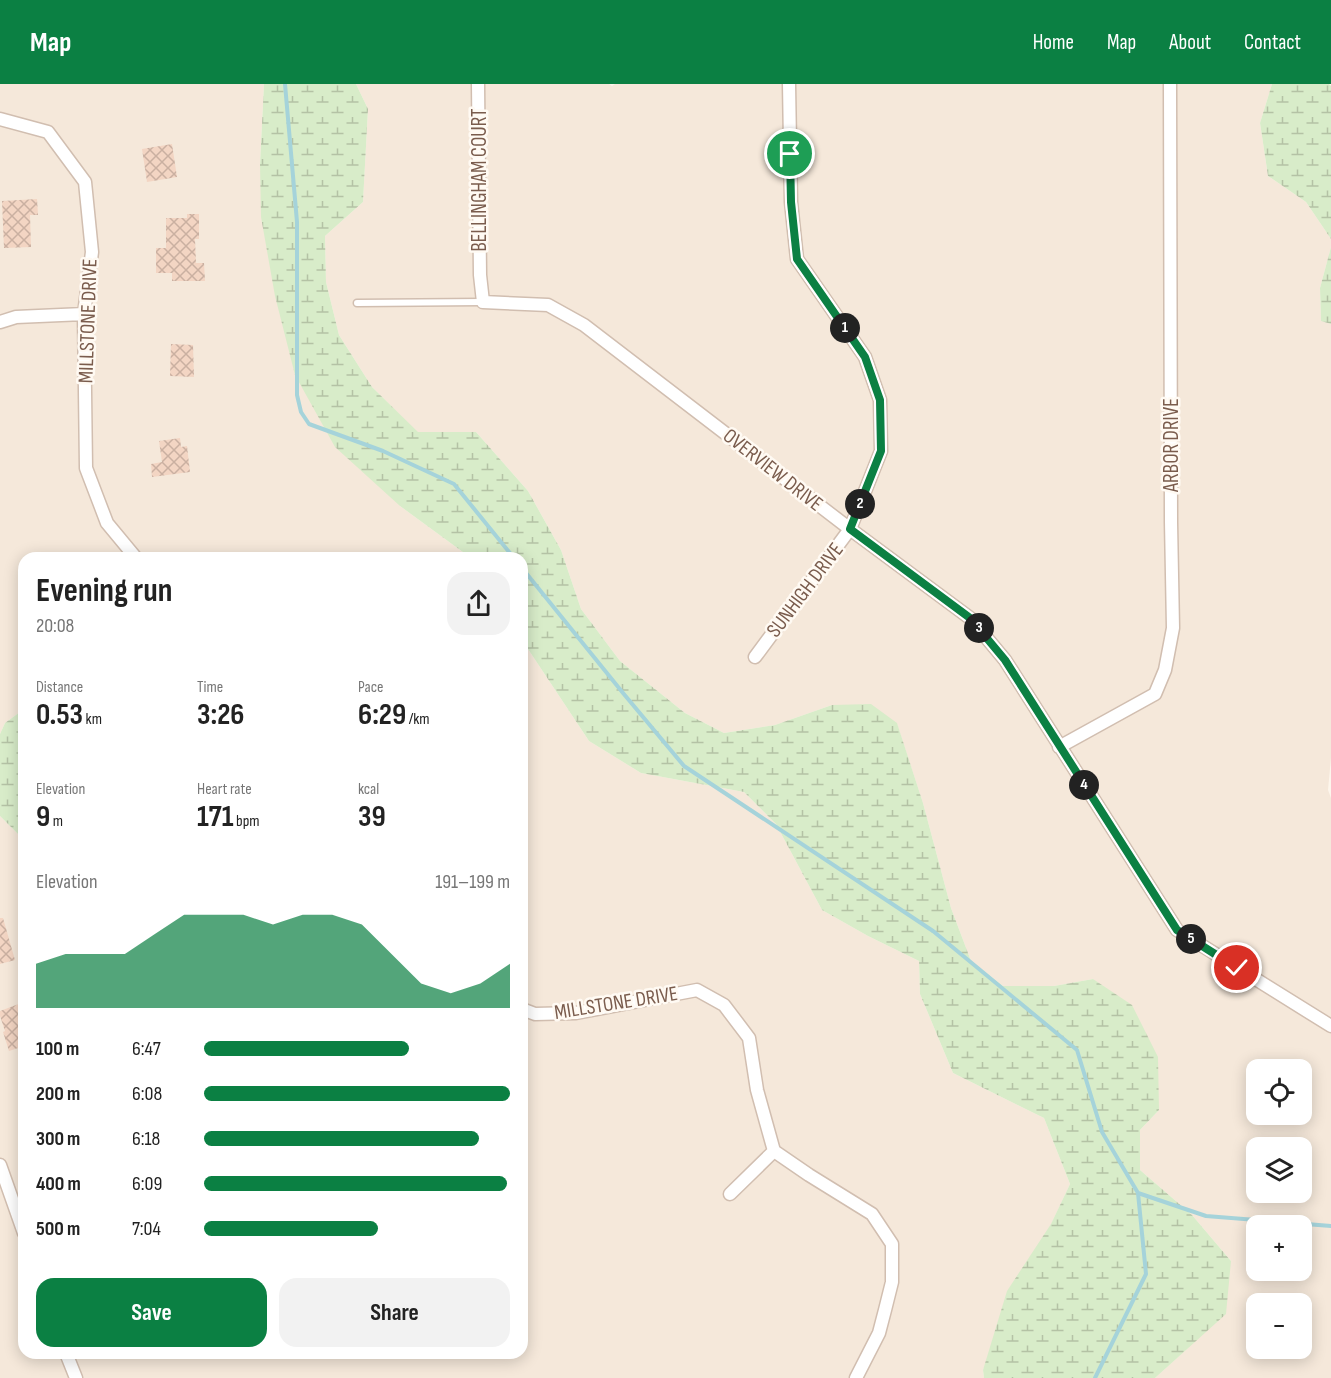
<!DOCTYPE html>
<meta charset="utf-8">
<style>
:root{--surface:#fff;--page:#f2f2f2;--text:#222;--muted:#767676;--accent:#0b8043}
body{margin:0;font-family:"Sofia Sans Condensed",sans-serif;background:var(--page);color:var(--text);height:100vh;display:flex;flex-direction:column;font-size:22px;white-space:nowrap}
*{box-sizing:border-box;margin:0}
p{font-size:20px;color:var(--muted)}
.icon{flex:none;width:33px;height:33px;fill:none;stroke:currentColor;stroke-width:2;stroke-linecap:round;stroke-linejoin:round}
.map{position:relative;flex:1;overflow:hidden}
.details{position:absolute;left:18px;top:468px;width:510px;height:807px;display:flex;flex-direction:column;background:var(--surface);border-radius:18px;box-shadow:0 3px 15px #0003}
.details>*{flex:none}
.controls{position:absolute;left:1246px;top:975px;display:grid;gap:12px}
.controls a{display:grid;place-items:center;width:66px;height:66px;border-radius:12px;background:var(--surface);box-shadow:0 3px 15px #0003;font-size:30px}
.pin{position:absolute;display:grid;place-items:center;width:51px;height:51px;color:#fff;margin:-26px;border:3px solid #fff;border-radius:50%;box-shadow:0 2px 6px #0007}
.km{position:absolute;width:30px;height:30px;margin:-15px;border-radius:50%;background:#222;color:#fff;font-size:16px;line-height:30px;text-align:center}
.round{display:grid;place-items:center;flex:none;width:63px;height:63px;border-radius:18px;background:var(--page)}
.summary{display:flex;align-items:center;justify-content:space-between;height:102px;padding:0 18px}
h1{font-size:33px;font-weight:700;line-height:45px}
.metrics{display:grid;grid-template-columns:repeat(3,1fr);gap:9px;height:102px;padding:6px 18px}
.metrics div{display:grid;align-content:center}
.metrics b{font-size:30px;font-weight:700}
.metrics small{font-size:16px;font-weight:400}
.metrics p{font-size:16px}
.chart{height:168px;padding:12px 18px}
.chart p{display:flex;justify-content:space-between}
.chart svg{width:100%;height:108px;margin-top:6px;fill:var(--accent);opacity:.7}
.button{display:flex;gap:12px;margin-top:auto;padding:12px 18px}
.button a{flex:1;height:69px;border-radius:18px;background:var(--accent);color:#fff;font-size:24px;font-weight:700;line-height:69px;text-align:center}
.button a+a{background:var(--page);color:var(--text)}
ul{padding:0 18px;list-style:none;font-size:20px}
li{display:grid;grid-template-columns:96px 72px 1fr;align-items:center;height:45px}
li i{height:15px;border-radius:8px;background:var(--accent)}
header{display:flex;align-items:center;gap:36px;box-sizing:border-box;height:84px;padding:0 30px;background:var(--accent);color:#fff}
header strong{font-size:28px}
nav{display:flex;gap:33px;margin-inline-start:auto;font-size:21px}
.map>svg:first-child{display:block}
</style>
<header>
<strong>Map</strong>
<nav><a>Home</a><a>Map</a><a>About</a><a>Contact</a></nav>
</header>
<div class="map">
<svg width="1331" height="1294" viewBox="0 0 1331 1294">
<defs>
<pattern id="wetland-marsh" width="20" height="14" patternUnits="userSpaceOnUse" patternTransform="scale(1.5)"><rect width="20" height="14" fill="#d8ecc9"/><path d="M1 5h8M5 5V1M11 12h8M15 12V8" fill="none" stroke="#b4c2a5"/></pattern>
<pattern id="building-cross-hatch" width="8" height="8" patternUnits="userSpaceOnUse" patternTransform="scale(1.5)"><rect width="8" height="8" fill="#f3d5c3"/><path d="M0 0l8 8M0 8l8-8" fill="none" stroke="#cab0a1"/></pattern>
</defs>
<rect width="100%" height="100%" fill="#fdf6ec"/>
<path fill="#f5e8da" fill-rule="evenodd" d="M0,0H264L260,80L400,422L471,474H24V625L5,639L0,650Z
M356,0H609L612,2L615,0H1272L1260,39L1268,92L1306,118L1331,155V163L1320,204L1321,237L1331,240V674L1328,706L1331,714V1294H1155L1188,1264L1231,1177L1192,1131L1140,1086V1046L1159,1026L1093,895L1054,902H1003L971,877L951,824L923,719L897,640L832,621L775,641L724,649L685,629L620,577L581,525L561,466L528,407L476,348L418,349L372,303L339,251L326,198L325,152L363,118L368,25ZM1257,986H1302V1030H1257ZM1257,1064H1302V1108H1257ZM1257,1142H1302V1186H1257ZM1257,1220H1302V1264H1257Z
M522,556L589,657L641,689L744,708L776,740L822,826L868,852L919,877L920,910L953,989L1044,1034L1070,1100L983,1286L984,1294H0V732L24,756V1269H522Z"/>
<path fill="url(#wetland-marsh)" d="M264,0H356L368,25L363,118L325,152L326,198L339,251L372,303L418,348H476L528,407L561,466L581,525L620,577L685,629L724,649L775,641L832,621L871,620L897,639L923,719L951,824L971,877L1003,902H1054L1093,895L1132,921L1158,973L1159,1026L1140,1046V1086L1192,1131L1231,1177L1226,1230L1155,1294H984L983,1286L1007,1207L1051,1140L1070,1100L1044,1034L953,989L920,910L919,877L868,852L822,826L776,740L744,708L641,689L589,657L522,556V474H471L400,422L335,363L295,291L275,212L261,133L260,80Z
M1272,0H1329L1331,2V155L1306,118L1268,92L1260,39Z
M1331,163V240L1321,237L1320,204Z
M24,625V756L0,732V650L5,639Z"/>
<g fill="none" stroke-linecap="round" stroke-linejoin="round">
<path stroke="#a5d3da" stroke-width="4" d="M285,0L297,138V311L301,328L309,340L383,367L454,400L514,474
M522,484L623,609L684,682L933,847L1077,966L1102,1048L1138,1109L1206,1132L1331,1142
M1095,1294L1146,1190L1138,1109"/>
</g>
<path fill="url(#building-cross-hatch)" d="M172,60L177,93L147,98L142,65Z
M37,115L38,131H30L31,163L4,164L2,117Z
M187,130H199V155H195L196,179H204L205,197H172V189H156V164H166V134H187Z
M171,260L193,261L194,293L170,292Z
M180,354L181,363L187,362L190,388L152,393L151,380L162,378L159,357Z
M0,834H3L15,876L0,880Z
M24,918V962L9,967L3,948L5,947L0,932V927Z"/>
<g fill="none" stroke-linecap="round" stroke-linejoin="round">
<g stroke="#d1beb0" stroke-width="9">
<path id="lane" d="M357,219L483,218"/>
</g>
<g stroke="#d1beb0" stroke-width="15">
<path id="street" d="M478,0L480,191L483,218L548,221L584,241L850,445L970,534L1005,576L1177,846L1331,942
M0,35L48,48L85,98L92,168L84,230L86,384L107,439L136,474
M0,238L16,233L84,230
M755,573L850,445L881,367L880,316L865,273L797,175L791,118L789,0
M1059,663L1155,610L1165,586L1173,544L1171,438L1170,0
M522,925L535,930L576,929L697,906L724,921L749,954L757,1006L774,1067L809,1091L872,1130L892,1160V1198L885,1226L879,1249L856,1294
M0,1081L24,1149
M730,1110L774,1067
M66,1269L76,1294"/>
</g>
<use href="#lane" stroke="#fff" stroke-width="6"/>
<use href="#street" stroke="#fff" stroke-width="12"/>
</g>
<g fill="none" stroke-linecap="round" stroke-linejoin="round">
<g stroke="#fff" stroke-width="12">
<path id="route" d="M790,70L791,118L797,175L865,273L880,316L881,367L850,445L970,534L1005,576L1177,846L1237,884"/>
</g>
<use href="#route" stroke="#0b8043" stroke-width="8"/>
</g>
<g text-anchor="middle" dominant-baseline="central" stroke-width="5" stroke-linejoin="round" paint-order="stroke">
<g font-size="21" fill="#7a5c4d" stroke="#fffaf3">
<text transform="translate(479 96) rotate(-90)">BELLINGHAM COURT</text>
<text transform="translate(88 237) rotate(-88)">MILLSTONE DRIVE</text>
<text transform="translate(1171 361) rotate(-90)">ARBOR DRIVE</text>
<text transform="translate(773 386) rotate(38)">OVERVIEW DRIVE</text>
<text transform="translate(805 506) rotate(-53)">SUNHIGH DRIVE</text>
<text transform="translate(616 919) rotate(-9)">MILLSTONE DRIVE</text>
</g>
</g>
</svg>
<div class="controls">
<a><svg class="icon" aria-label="locate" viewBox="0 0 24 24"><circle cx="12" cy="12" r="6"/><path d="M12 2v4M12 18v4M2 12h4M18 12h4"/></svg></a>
<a><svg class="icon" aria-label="layers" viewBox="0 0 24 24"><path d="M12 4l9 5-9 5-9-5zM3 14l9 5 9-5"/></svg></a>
<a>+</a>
<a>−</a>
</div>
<div class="pin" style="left:790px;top:70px;background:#1e9e55"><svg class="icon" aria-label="arrive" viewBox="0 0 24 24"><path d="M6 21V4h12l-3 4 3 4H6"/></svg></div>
<div class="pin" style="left:1237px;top:884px;background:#d93025"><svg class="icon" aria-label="check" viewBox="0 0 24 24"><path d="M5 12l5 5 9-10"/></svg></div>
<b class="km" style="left:845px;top:244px">1</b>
<b class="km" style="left:860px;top:420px">2</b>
<b class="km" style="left:979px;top:544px">3</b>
<b class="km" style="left:1084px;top:701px">4</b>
<b class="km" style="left:1191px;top:855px">5</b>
<section class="details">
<div class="summary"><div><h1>Evening run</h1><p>20:08</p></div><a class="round"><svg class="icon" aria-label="share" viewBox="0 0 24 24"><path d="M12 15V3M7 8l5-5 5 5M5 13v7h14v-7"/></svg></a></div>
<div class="metrics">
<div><p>Distance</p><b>0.53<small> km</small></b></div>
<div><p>Time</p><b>3:26</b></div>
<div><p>Pace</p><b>6:29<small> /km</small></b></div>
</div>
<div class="metrics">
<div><p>Elevation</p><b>9<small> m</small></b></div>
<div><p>Heart rate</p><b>171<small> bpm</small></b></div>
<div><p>kcal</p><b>39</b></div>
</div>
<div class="chart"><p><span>Elevation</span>191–199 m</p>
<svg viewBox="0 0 160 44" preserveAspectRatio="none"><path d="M0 44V26L10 22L20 22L30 22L40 14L50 6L60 6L70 6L80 10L90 6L100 6L110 10L120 22L130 34L140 38L150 34L160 26V44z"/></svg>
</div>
<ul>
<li><b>100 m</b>6:47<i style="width:67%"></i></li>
<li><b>200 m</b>6:08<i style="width:100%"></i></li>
<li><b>300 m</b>6:18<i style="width:90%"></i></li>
<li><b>400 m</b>6:09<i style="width:99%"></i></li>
<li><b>500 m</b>7:04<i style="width:57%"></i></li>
</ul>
<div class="button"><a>Save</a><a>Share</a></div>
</section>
</div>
